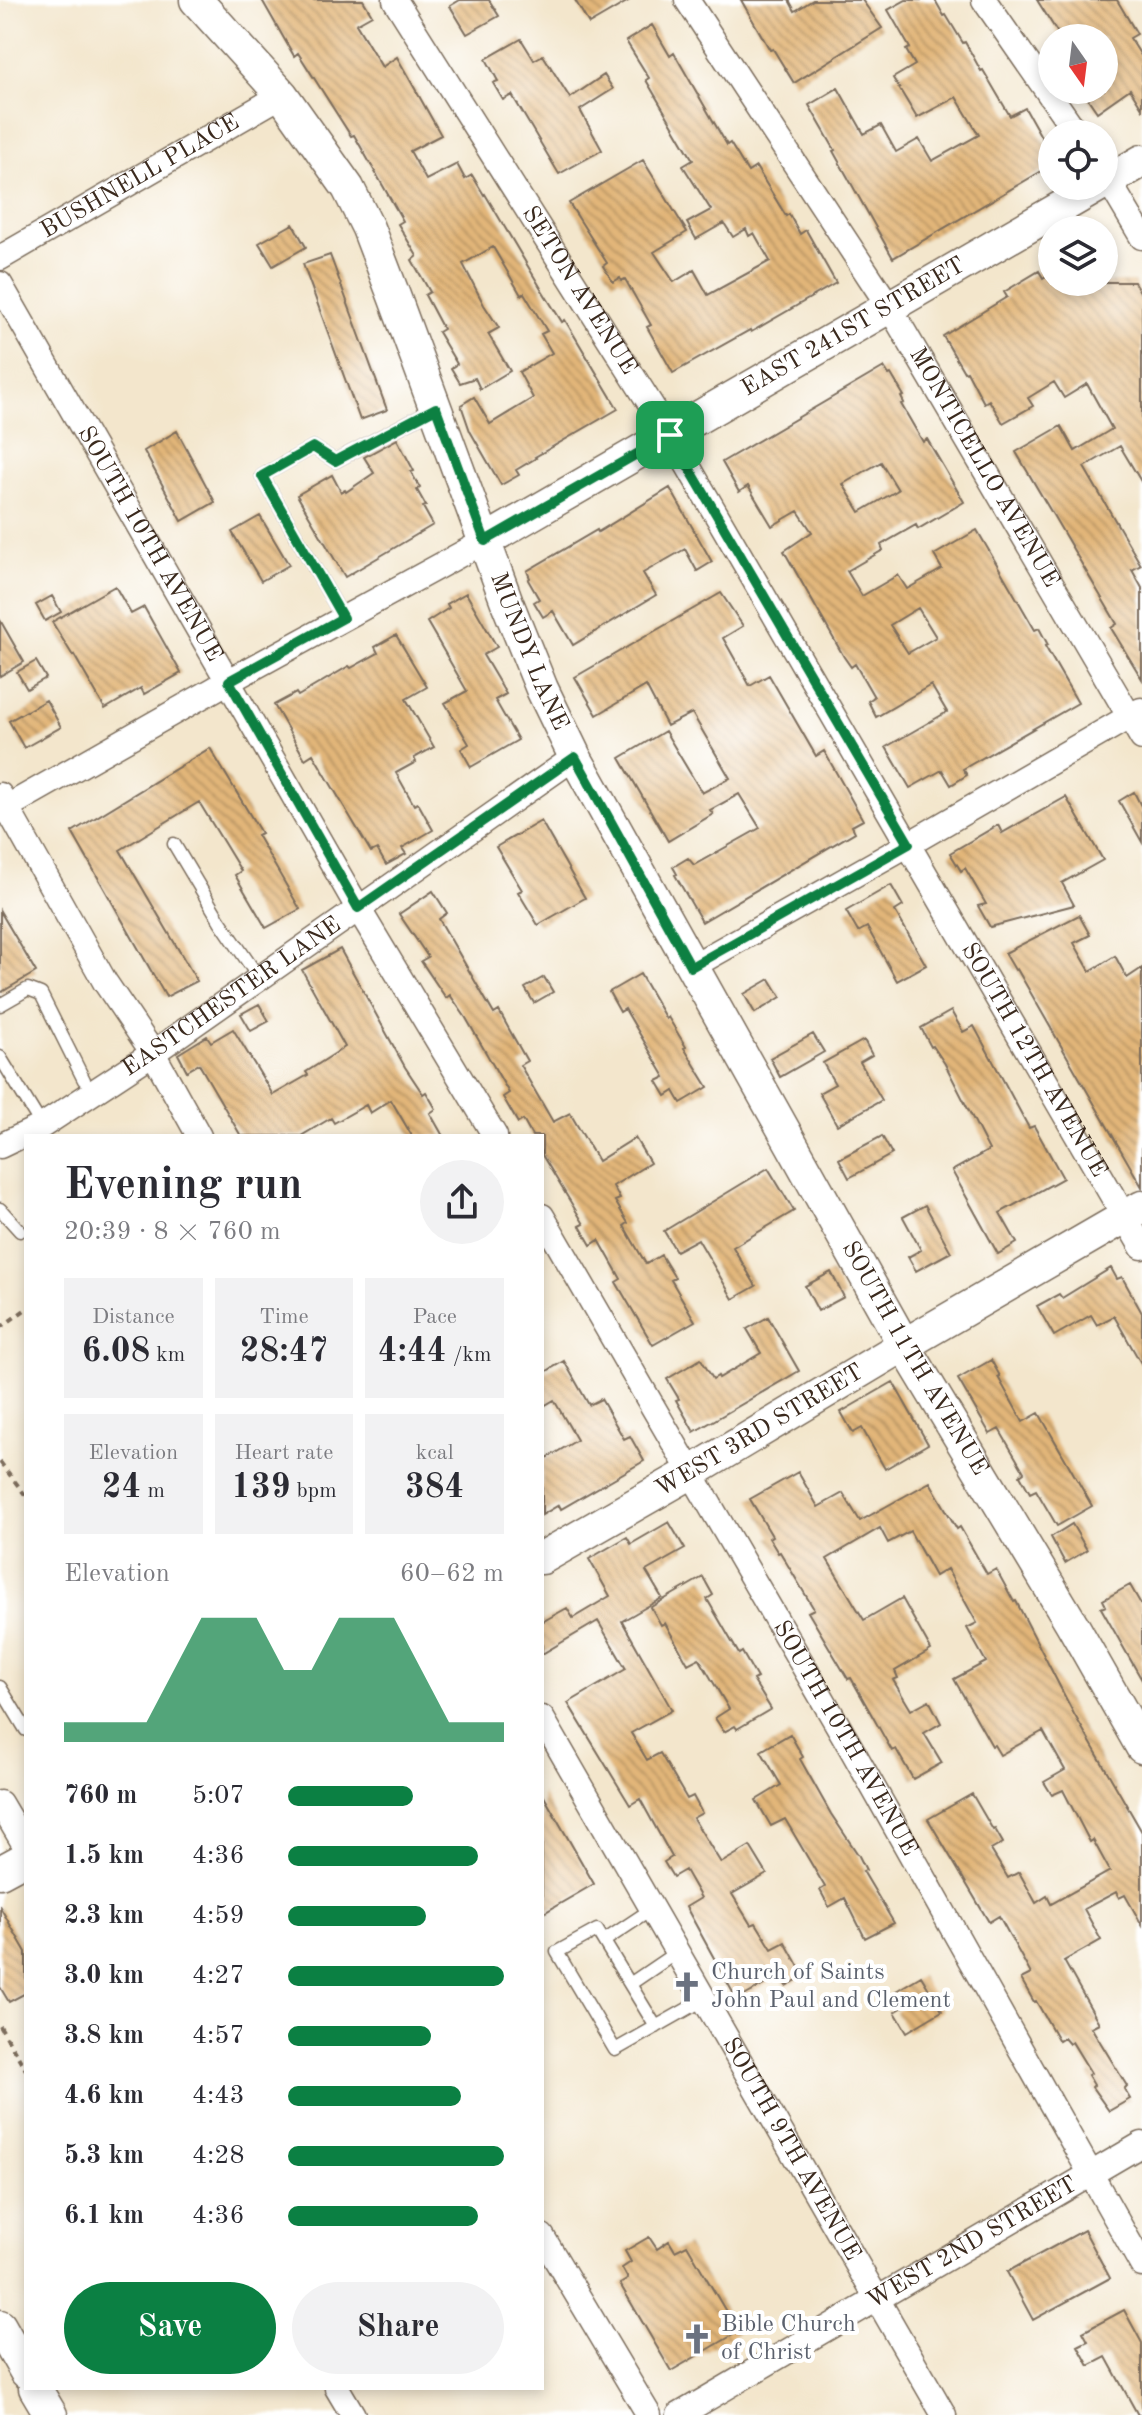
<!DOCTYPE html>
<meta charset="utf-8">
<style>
:root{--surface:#fff;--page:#f2f2f3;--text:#2b2b33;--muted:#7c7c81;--accent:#0b8043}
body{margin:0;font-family:"Old Standard TT",serif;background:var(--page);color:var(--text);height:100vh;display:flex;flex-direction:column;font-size:30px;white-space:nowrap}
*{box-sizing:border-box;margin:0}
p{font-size:26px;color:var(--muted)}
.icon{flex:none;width:44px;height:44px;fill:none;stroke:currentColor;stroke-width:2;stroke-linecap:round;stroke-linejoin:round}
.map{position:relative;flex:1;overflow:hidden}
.details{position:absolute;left:24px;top:1134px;width:520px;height:1256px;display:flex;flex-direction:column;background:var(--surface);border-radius:0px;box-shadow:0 4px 12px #0003}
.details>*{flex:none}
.needle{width:52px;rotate:166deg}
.fabs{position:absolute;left:1038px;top:24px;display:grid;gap:16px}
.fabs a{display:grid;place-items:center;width:80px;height:80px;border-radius:50%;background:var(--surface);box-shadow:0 4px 12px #0003;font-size:40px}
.pin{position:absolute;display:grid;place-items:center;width:68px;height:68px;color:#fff;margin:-34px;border-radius:16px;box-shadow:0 4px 12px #0006}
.round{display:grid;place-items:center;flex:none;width:84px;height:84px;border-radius:42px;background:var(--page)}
.overview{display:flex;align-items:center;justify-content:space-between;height:136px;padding:0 40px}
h1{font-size:44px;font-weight:800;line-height:60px}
.figures{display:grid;grid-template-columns:repeat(3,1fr);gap:12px;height:136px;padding:8px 40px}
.figures div{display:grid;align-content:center;border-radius:0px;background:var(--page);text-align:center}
.figures b{font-size:34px;font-weight:800}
.figures small{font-size:22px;font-weight:400}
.figures p{font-size:22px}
.chart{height:224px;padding:16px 40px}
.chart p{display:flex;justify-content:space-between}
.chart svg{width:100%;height:144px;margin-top:8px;fill:var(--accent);opacity:.7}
.cta{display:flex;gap:16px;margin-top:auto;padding:16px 40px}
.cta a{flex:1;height:92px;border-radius:48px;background:var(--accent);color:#fff;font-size:32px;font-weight:800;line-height:92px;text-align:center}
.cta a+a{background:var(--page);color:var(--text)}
ul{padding:0 40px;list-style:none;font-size:26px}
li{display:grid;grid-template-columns:128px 96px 1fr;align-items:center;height:60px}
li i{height:20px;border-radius:10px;background:var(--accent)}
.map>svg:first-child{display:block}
</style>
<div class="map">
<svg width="1142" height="2415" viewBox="0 0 1142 2415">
<defs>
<pattern id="building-back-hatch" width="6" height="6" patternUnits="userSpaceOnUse" patternTransform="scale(2)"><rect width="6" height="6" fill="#e2b679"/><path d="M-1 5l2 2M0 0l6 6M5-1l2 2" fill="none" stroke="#b89463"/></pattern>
</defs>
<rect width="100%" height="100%" fill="#fff"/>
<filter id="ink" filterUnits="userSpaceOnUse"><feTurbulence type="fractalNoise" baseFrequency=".0125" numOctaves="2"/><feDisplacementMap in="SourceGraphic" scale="16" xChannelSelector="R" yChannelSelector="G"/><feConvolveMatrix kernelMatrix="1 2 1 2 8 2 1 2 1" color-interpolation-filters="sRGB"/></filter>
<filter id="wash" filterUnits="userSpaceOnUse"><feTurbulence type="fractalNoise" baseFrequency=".006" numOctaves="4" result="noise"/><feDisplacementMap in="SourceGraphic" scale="32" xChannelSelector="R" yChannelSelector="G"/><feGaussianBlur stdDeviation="1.8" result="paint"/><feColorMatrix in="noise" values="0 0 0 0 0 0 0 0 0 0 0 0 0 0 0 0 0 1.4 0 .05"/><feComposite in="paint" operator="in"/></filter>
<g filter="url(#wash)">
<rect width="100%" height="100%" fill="#f3e6cc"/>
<g id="blocks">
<path fill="url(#building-back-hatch)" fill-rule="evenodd" d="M262,0H363L372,15L356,24L382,67L397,57L441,135L410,151L426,180L457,164L465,179L472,175L484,195L485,194L542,290L562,322L565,320L618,409L535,457L536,458L516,470L519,475L501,485L470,431L461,405L474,397L490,424L533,398L519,372L552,353L541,334L547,331L524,293L521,295L493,247L463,264L484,305L499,328L488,334L510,371L480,389L475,378L460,383L451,368L457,364L438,332L443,329L425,295L430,292L412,260L417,256L398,224L403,221L354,135L351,136L298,53L294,56Z
M460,0H489L499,16L467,34L450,6Z
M575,0H630L589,24Z
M741,0H789L795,11L813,0H862L882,28L794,83L773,49L770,50Z
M906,0H935L944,16L946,15L963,43L965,42L981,71L983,70L1010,116L1025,108L1052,156V165L893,258L833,151L835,150L809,105L838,88L864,134L881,125L896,152L919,139L932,161L979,135L956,97L917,118L893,78L915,65L906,50L910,48L888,10Z
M1037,0H1117L1137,34L1130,38L1142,57V108L1130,89L1097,112L1082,90H1104V38H1061Z
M652,25L670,56L674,53L727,145L730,143L748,172L756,167L786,216L789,214L800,234L806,230L836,283L751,332L750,330L673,373L647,327L651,325L625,279L621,281L620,278L613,282L603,266L607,263L569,203L643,160L687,232L654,252L674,282L694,270L708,295L770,261L754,233L749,236L746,229L733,237L724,223L696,239L687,223L711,210L683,166L693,160L646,80L649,78L626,41Z
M521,39L534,60L543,55L570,98L604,75L613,89L580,110L602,150L559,174L512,95L503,100L493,83L498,81L486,59Z
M293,224L306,247L273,266L259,243Z
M330,255L387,410L360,420L303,264Z
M1039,271L1043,278L1052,273V282H1134L1142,295V483L1120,446L1084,467L1141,565L1132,570L1142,588V679L1111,628L1117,624L1016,452L1061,426L1075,451L1112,429L1087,384L1064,398L1054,382L1028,398L1033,406L1003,423L989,400L984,403L967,371L964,372L943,336L1007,297L1004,292Z
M884,367L889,375L891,374L904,396L901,397L904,403L901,404L923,442L927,439L964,502L918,529L916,525L881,545L883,550L847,571L862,596L898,575L907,589L942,569L934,555L977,530L1035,630L1039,628L1048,645L1045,646L1078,703L963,769L967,775L951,785L942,770L910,788L886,747L947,712L931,685L876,717L868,701L874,697L855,664L851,667L844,657L784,551L812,532L798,511L772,526L748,486L739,492L722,462ZM881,462L898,490L860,512L843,484ZM918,608L936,637L908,653L890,625Z
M177,431L215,502L182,521L144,451Z
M397,439L414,471L411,472L420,488L417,490L426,506L423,507L433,525L345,577L297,495L332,475L341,492L345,490L346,492L374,473L364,457Z
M670,488L712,562L697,571L685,549L643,573L656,595L573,645L553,611L543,617L534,602L539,599L528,580L530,578L527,571L597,530L598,532Z
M260,516L289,565L261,581L232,532Z
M115,586L131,614L144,607L181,673L144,694L141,688L105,709L74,655L73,656L52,622Z
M466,593L497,647L483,655L506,694L495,700L518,740L471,767L461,749L469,744L445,703L467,691L427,622L449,608L447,604Z
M721,593L743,626L723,638L750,686L769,675L816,756L824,751L863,820L852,826L855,832L702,922L675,875L677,874L673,867L688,858L694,865L760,828L739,794L710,810L713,814L668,841L620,758L665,731L702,793L730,778L692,713L667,726L646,686L597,715L575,677Z
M52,596L61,612L45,621L36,605Z
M0,620L24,662L0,676Z
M396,635L427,687L406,699L434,747L414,758L416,762L396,773L414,805L418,803L433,830L402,848L406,854L386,865L377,849L371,852L313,754L305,759L274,705L296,693L298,696L349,666L351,668L378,653L375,647Z
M36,661L46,678L27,689L17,672Z
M46,700L61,727L24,748L9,721Z
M210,748L261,833L257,835L300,909L266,928L235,875L241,871L199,802L120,850L197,981L166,997L72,832Z
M1134,792L1142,808V842L1119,801Z
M1066,797L1103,860L1062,883L1074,905L990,927L978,906L986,904L965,868L961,871L950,853L998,825L1002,833Z
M541,821L585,898L538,925L518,892L522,890L496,847Z
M891,885L903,906L895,911L926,965L897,981L867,927L858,932L846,911Z
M433,891L447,913L439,919L494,1014L499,1011L510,1031L527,1061L520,1065L553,1122L570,1113L598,1161L635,1138L650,1163L613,1186L620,1199L615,1201L628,1223L624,1226L646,1264L661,1255L675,1278L671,1280L695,1321L653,1345L616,1282L621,1279L599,1240L591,1245L580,1226L584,1224L542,1155V1136H532L523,1120L518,1123L503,1097L509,1093L466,1018L450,995L446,998L421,961L428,957L399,914Z
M0,911L36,972L0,993Z
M1079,915L1090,935L1074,943L1090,971L1115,956L1127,978L1142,968V1187L1017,969L1015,970L1005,953Z
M340,949L405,1067L423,1094L426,1092L436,1109L430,1113L443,1136H412L391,1100L370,1113L366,1105L334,1123L331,1118L301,1136H241L199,1064L187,1071L178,1054L207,1036L211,1042L233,1029L273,1095L308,1075L306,1072L345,1047L302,970Z
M640,974L666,1019L668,1017L686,1047L684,1048L708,1087L681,1103L674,1091L666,1096L657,1081L665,1077L625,1009L620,1012L609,992Z
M544,977L553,992L534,1003L525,988Z
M770,979L781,997L755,1013L744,994Z
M259,1004L269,1021L251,1031L241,1014Z
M951,1011L963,1032L974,1026L1029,1128L1034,1126L1063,1178L1000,1213L1017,1243L998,1254L952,1171L989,1150L945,1064L933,1046L931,1047L921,1028Z
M813,1034L824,1052L780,1077L770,1058Z
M864,1040L872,1055L860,1062L882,1100L837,1125L819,1093L835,1084L823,1063Z
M882,1136L892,1154L849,1178L839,1159Z
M768,1168L794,1211L733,1247L756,1286L733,1299L698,1239L676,1251L664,1231Z
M925,1205L951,1252L916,1271L908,1257L921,1250L903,1217Z
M1111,1268L1117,1279L1122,1277L1142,1313V1365L1114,1316L1097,1325L1091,1315L1054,1336L1037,1306L1059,1294L1062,1298Z
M831,1272L844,1297L818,1311L805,1286Z
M768,1317L799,1371L694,1432L676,1400L679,1399L667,1379L701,1359L713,1379L718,1376L719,1378L761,1353L747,1329Z
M991,1360L1000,1376L998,1377L1023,1422L1039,1413L1092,1506L1057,1526L1036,1490L1030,1493L1020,1475L1024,1472L999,1429L990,1434L958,1379Z
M564,1361L589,1405L601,1399L624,1439L630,1436L644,1461L561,1509L559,1505L542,1515V1461L577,1440L554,1400L542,1407V1374Z
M893,1382L928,1444L885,1469L862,1428L853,1433L841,1412Z
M798,1472L818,1507L843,1493L860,1521L930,1482L957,1529L960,1527L987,1574L996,1569L1014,1602L1016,1601L1074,1714L1142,1832V1925L1125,1895L1119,1898L1116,1892L1084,1909L1101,1940L1064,1961L1099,2023L1091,2027L1127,2086L1124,2089L1130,2099L1109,2111L1092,2087L1094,2085L1088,2075L1091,2073L1072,2042L1069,2044L1064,2038L1059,2041L1036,2001L1034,2002L1021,1979L1031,1974L999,1916L989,1922L928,1819L972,1794L993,1830L995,1829L1003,1843L991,1850L1008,1878L1019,1872L1036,1903L1047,1896L1051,1904L1110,1871L1093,1840L1090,1842L1063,1790L1052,1795L1044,1782L1065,1770L1043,1731L1000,1755L994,1745L992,1746L954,1679L986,1662L967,1628L977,1623L947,1569L935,1576L910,1531L888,1543L880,1528L827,1559L864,1620L902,1598L931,1650L895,1671L898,1678L893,1680L911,1710L929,1700L941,1723L924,1733L942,1763L913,1779L896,1749L892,1751L851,1678L848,1679L808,1612L814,1609L780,1552L778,1553L769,1538L772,1536L750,1499Z
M669,1522L685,1549L646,1571L662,1598L622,1621L672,1710L631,1733L647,1760L660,1753L687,1799L693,1796L702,1813L693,1818L721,1863L750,1846L767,1874L732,1894L751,1925L756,1923L772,1949L785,1942L804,1976L786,1986L780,1976L737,2000L686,1907L701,1898L685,1870L673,1877L664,1862L672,1857L640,1799L630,1805L568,1703L626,1669L598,1621L542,1654V1622L567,1608L573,1618L610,1596L589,1559L627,1537L631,1544Z
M1072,1524L1087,1550L1065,1563L1051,1537Z
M703,1577L713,1595L707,1599L739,1654L742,1652L757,1678L753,1680L771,1709L737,1729L735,1726L724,1732L715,1718L729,1709L699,1658L688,1664L665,1623L661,1625L651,1607Z
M1130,1585L1142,1606V1680L1101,1608L1106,1606L1103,1600Z
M790,1734L803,1757L800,1759L831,1814L859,1856L866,1870L863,1871L894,1923L865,1938L845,1898L829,1907L820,1890L825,1887L785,1819L771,1826L756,1800L781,1785L761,1751Z
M542,1793L594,1884L542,1914Z
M0,1907L26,1952V1993L9,2002L0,1987Z
M921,1976L942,2011L907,2032L895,2012L905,2006L896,1991Z
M1084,2230L1110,2278L1033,2320L1007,2272Z
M649,2237L657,2249L669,2241L675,2251L687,2245L738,2332L671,2371L620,2284L628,2279L622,2268L631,2262L625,2251Z
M1124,2310L1142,2343V2415H1138L1106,2357L1089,2366L1078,2346L1088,2341L1083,2332Z"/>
</g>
</g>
<g filter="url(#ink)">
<use href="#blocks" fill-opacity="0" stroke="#7b6c5b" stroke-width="2"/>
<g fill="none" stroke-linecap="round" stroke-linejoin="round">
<g stroke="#7b6c5b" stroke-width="15">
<path id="lane" d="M343,618L262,476L313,447L335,461L434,409
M174,844L220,921L259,978
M0,1005L28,989L41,994L84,1080
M0,1057L42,1126
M0,1209L20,1231
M0,1687L26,1730
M604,1941L652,1909
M630,1984L677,1952
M656,2027L597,1930L557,1952L615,2050L705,1999"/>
</g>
<g stroke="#7b6c5b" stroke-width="27">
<g id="street">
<path id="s1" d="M395,0L670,435L1142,1247"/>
<path id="s2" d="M687,0L890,308L1142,738"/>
<path d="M984,0L1077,134"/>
<path d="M1104,173L1142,237"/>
<path id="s3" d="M0,258L282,95"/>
<path id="s4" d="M0,284L358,908L495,1136"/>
<path d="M0,795L105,982L153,1053L199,1136"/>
<path d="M0,811L229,681L485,541"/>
<path d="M691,967L909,844L1141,710"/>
<path id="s5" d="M0,1146L42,1126L153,1053L575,757"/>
<path id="s6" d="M542,1216L851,1748L1142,2265"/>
<path id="s7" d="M542,1718L944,2415"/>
<path d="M0,1803L26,1847"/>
<path d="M542,2236L649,2415"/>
<path d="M337,2388L353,2415"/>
<path id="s8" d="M679,2415L1142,2144"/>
</g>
</g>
<g stroke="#7b6c5b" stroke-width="35">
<g id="secondary">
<path id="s9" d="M196,0L282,95L348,188L368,228L394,296L508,605L542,689L575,757L904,1345L1072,1624L1142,1747"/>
<path d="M1104,183L1142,161"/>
<path id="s10" d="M485,541L1098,186"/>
<path id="s11" d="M542,1558L692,1472L904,1345L1142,1207"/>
<path d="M0,1872L26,1858"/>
<path d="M0,2326L26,2372"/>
<path d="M35,2388L51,2415"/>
</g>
</g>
<path stroke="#7b6c5b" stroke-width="4" stroke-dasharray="6 6" stroke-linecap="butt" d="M0,1328L26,1309
M0,1462L26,1496
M0,2026L26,2070"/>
<use href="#lane" stroke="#fff" stroke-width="12"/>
<use href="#street" stroke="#fff" stroke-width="24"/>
<use href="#secondary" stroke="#fff" stroke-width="32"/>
</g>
</g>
<g fill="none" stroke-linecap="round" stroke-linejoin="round" filter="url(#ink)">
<g stroke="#fff" stroke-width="16">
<path id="route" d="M436,408L485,541L670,435L909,844L691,967L575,757L358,908L229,681L343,618L262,476L313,447L335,461Z"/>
</g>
<use href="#route" stroke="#0b8043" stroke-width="10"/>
</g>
<defs>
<g id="church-bare" transform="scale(2.4)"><path d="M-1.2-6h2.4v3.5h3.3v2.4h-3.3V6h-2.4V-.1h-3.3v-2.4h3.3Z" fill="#6b7280" stroke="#fff" stroke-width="2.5" paint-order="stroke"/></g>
</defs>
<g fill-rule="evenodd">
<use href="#church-bare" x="687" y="1987"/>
<use href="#church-bare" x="697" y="2339"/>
</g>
<g text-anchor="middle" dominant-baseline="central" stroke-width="8" stroke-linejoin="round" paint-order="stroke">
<g font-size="24" fill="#3b2a1e" stroke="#fff">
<text stroke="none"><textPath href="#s3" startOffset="162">BUSHNELL PLACE</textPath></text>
<text stroke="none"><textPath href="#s1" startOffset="344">SETON AVENUE</textPath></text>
<text stroke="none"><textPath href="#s10" startOffset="426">EAST 241ST STREET</textPath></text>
<text stroke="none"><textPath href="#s2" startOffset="554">MONTICELLO AVENUE</textPath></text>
<text stroke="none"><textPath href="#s4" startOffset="300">SOUTH 10TH AVENUE</textPath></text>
<text stroke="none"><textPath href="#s9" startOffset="740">MUNDY LANE</textPath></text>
<text stroke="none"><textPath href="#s5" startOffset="276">EASTCHESTER LANE</textPath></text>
<text stroke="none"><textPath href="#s1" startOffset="1238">SOUTH 12TH AVENUE</textPath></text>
<text stroke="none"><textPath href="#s9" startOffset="1546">SOUTH 11TH AVENUE</textPath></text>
<text stroke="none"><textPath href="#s11" startOffset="252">WEST 3RD STREET</textPath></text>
<text stroke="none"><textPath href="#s6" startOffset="604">SOUTH 10TH AVENUE</textPath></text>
<text stroke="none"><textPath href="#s7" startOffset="498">SOUTH 9TH AVENUE</textPath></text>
<text stroke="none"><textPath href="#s8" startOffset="340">WEST 2ND STREET</textPath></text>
</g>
<g font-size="24" fill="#5b616d" stroke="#fff" text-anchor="start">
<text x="711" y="1973">Church of Saints<tspan x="711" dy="28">John Paul and Clement</tspan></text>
<text x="721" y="2325">Bible Church<tspan x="721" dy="28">of Christ</tspan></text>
</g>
</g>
</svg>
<div class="fabs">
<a><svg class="needle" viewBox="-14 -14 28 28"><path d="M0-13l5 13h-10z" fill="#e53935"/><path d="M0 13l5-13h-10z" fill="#7c7c81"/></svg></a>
<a><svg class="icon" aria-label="locate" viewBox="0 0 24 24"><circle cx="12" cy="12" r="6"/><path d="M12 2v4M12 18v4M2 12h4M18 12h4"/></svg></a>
<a><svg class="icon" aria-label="layers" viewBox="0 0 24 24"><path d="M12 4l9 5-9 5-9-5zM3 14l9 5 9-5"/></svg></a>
</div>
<div class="pin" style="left:670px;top:435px;background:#1e9e55"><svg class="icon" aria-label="arrive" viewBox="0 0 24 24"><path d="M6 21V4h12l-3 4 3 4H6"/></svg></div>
<section class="details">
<div class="overview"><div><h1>Evening run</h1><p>20:39 · 8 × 760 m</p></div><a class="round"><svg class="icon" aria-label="share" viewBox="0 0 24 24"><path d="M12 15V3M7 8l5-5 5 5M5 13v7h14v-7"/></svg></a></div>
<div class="figures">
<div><p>Distance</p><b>6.08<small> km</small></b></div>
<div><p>Time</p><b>28:47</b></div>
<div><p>Pace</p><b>4:44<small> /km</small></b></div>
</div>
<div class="figures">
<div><p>Elevation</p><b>24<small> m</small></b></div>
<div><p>Heart rate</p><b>139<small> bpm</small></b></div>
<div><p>kcal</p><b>384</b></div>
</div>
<div class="chart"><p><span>Elevation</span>60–62 m</p>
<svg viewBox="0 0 160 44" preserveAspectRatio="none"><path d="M0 44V38L10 38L20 38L30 38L40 22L50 6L60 6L70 6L80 22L90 22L100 6L110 6L120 6L130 22L140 38L150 38L160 38V44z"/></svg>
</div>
<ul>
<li><b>760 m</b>5:07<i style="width:58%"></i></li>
<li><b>1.5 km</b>4:36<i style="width:88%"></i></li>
<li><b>2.3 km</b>4:59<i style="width:64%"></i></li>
<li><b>3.0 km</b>4:27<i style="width:100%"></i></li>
<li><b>3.8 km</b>4:57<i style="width:66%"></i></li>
<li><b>4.6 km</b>4:43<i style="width:80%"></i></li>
<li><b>5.3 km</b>4:28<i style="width:100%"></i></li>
<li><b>6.1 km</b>4:36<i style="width:88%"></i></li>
</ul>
<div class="cta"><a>Save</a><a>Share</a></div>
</section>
</div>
